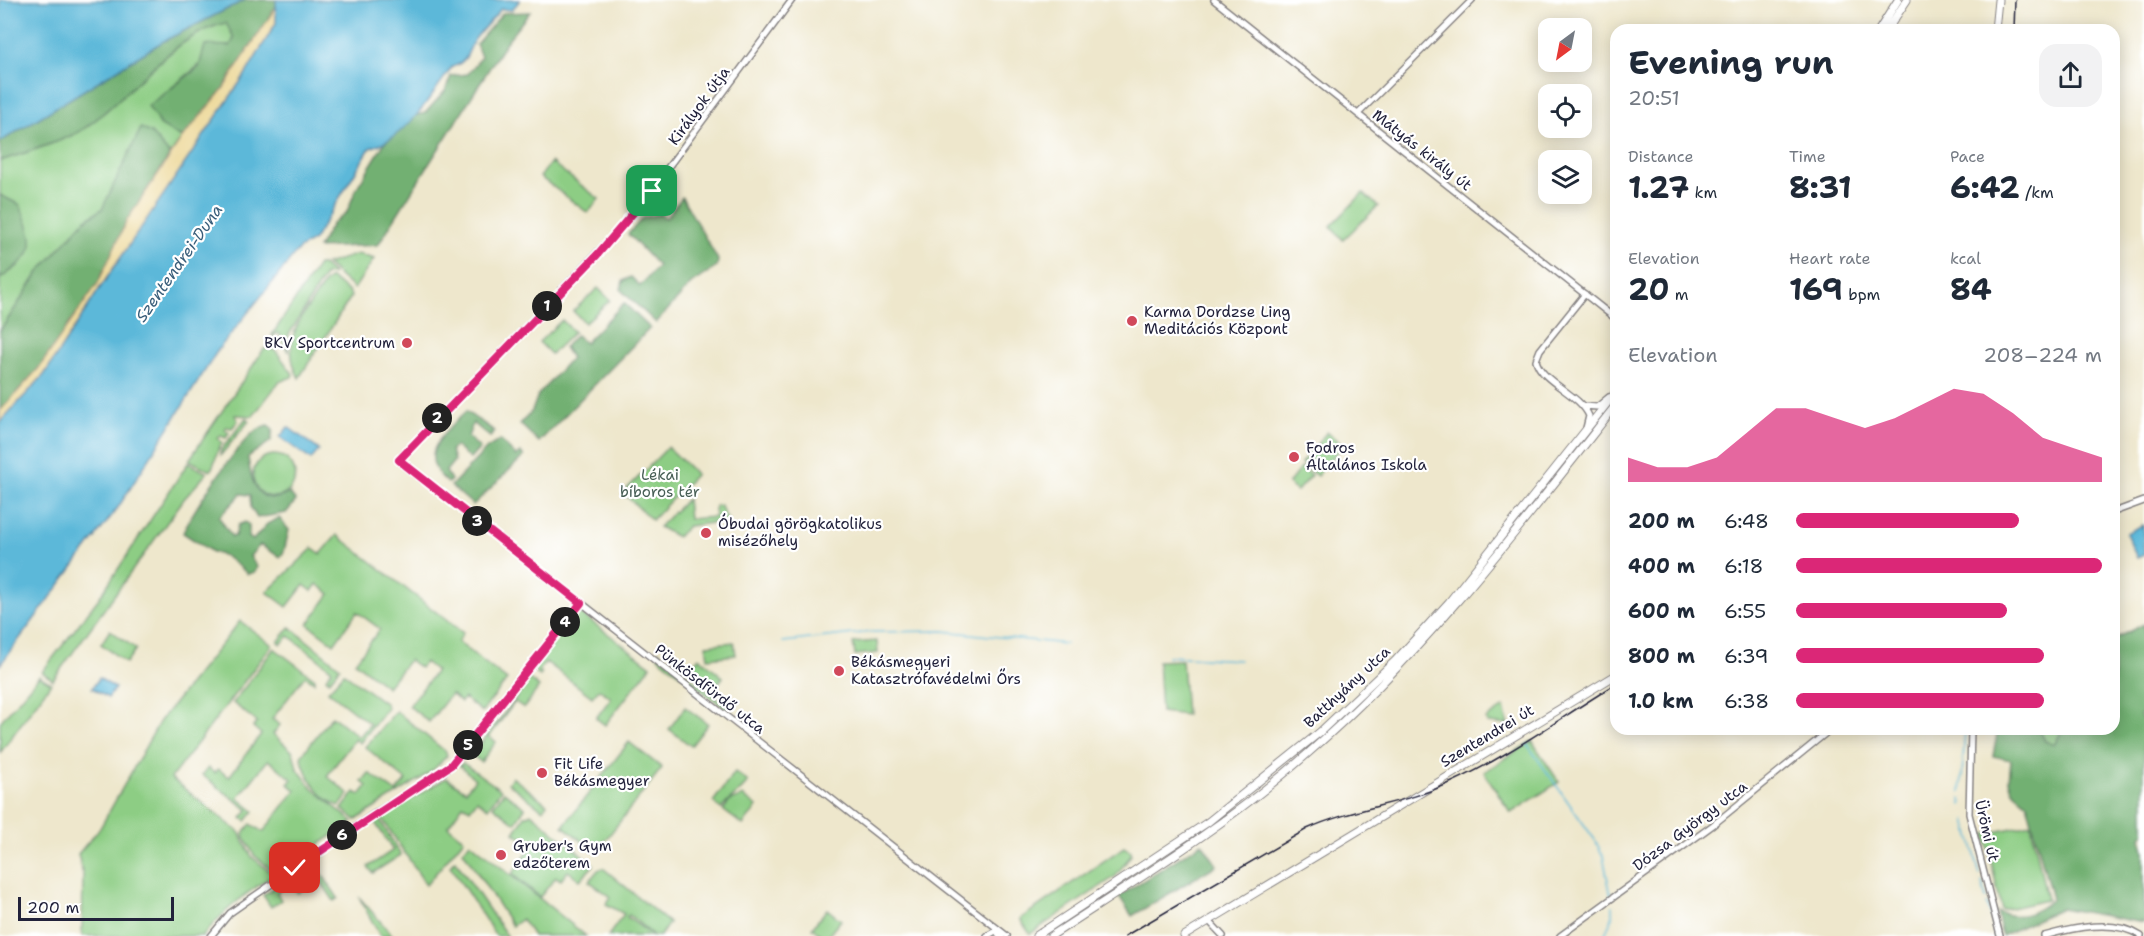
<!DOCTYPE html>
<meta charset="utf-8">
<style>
:root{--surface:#fff;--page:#f2f2f3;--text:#1f2937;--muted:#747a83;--accent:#db2777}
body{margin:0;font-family:"Shantell Sans",sans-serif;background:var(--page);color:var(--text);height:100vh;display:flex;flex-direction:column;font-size:22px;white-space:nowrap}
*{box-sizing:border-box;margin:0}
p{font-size:20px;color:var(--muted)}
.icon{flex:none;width:33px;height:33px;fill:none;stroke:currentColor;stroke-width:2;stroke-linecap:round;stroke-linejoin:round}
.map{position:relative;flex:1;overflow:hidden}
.side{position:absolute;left:1610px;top:24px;width:510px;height:711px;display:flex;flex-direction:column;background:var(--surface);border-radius:18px;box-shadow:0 3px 15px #0003}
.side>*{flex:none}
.needle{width:39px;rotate:212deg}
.fabs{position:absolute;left:1538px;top:18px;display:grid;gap:12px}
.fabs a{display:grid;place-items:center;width:54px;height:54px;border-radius:12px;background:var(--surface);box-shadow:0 3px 15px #0003;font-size:30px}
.scale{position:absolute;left:18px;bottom:15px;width:156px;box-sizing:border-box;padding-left:6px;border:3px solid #22223b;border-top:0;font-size:16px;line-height:21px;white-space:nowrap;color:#22223b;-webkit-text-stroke:4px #fff;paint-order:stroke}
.pin{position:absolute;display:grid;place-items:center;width:51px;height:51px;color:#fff;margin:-26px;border-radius:12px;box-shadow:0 3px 9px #0006}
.km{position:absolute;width:30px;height:30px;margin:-15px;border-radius:50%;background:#222;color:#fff;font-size:16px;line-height:30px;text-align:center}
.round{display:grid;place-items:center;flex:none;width:63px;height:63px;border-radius:18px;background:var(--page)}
.summary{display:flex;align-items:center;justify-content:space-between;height:102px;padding:0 18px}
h1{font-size:33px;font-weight:700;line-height:45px}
.stats{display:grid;grid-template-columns:repeat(3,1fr);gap:9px;height:102px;padding:6px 18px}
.stats div{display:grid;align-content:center}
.stats b{font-size:30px;font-weight:700}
.stats small{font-size:16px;font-weight:400}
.stats p{font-size:16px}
.chart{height:168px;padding:12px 18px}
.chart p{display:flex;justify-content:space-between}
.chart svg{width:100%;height:108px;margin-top:6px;fill:var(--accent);opacity:.7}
ul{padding:0 18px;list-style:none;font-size:20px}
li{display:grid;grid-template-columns:96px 72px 1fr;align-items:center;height:45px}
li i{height:15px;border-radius:8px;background:var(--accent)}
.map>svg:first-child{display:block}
</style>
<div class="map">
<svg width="2144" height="936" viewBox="0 0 2144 936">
<rect width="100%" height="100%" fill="#fff"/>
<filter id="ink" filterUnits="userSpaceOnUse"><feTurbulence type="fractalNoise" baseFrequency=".0167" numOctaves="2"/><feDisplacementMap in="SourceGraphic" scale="12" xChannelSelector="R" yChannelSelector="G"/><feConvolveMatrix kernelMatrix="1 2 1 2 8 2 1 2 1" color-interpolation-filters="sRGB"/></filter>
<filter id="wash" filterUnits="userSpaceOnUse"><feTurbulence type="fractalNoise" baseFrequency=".008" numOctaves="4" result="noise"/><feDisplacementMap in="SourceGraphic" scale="24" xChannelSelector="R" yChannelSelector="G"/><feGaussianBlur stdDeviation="1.35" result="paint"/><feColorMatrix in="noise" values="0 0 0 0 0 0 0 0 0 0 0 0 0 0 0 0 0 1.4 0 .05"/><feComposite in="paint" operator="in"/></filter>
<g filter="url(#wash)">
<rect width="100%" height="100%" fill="#eee7cc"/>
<path fill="#8dcd84" stroke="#587860" stroke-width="1.5" d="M226,23L235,38L230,46H223L149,106L161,126L182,138L170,155L151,133L102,209L85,220L39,272L0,331V279L18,266L20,205L0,195V161C23,153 63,142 82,130C128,99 172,35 226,23Z
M551,162L599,199L588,213L540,177Z
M1363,193L1378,206L1343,240L1331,226Z
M358,254L374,259L354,289L326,264Z
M318,265H323L333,274L325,275L288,336V352L279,333L273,335L276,341L272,335Z
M331,278L350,293L351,297L299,378C278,339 304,315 325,282Z
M598,288L610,300L585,323L573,311Z
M562,320L574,332L551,354L539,342Z
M270,348L276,351L293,374L292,377L279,382L253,416L235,415L238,421L232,428L226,427L225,430L229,433L226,438L221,436L218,438L222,443C215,452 217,462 210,471L189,460L264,349Z
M246,418L249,421L221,455V450Z
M1327,432L1343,445L1317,476L1301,463Z
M668,447L696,474L652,520L623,493Z
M253 476a21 21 0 1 1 42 0a21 21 0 1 1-42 0Z
M188,463L207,473L184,499L53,680L42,672L99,598Z
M1301,467L1311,475L1297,491L1288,484Z
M687,499L689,519L715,517V506L720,505L728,521L688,526L677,537L659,527Z
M337,535L463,633L458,642L507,680L482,712L464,698L461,702L451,694L429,722L409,706L436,671L425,662L420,668L409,660L387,687L355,662L380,629L357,612L334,644L308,624L330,594L317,584L312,591L304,585L287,607L267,592L313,548L321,554Z
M575,613H580L651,666L605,725L596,718L611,698L599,689L592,697L546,662L539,671L542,673L540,676L533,671V666Z
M240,621L272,645L171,778L239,832L252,857L274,875C246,893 224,910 203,936H82L83,875L78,854L100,828L160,721Z
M290,627L340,667L329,681L326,678L332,670L289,636L281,644L278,642Z
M110,630L136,649L126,663L101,644Z
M877,641L878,653L855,655L853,643Z
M734,642L736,655L708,658L706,645Z
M274,648L315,679L314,682L305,676L272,719L280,725L273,734L293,752L297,768L312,788L353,822L276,873L254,855L243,834L251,824L263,832L296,790L288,784L292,779L268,760L238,798L254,811L246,821L242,818L248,810L202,775L208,768L215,773L218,769L229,777L261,734L253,727L257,722L233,703Z
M659,651L661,655L730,708L728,711L658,657Z
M699,657L723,677L714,689L689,669Z
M1182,660L1186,715L1161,712L1158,661Z
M344,673L386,704L387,708L360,743L355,739L327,776L349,794L340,806C320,800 306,777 301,756L332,716L359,737L370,724L328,691Z
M39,676L51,683L0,753V722Z
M528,678L539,687L524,708L515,702L489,737L496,742L481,762L472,755L525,686L521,682Z
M685,707L708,724L691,746L669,729Z
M1504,707L1508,725L1487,723L1486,719Z
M396,711L446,752L447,756L431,772L356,820L342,809L355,792L360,795L367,786L362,782L369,773L396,792L406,780L365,747Z
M2039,729H2063L2054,745L2045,741Z
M1532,741L1559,782L1511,813L1484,772Z
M629,742L662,768L596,852L563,826Z
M463,763L501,790L488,808L477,800L470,809L463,805L448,826L464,839L426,885L381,817L446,778L466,791L475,779L459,765Z
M735,772L748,782C740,793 730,798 721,809L713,802Z
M512,777L547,804L543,810L508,783Z
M504,792L525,808L515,823L493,806Z
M743,796L757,807L743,825L723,810L730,801Z
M531,813L594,865L580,880L568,871L561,880L556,877L540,897L512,874L534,844L524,836L522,838L514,833L525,816Z
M378,817L401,855L373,873L368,867L393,850L374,821L314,862L338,898L334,901L309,864Z
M2031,824L2047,900L2002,910L1985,834Z
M470,842L586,936H533L522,919L512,926L463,851Z
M1124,847L1131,851V855L1116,876L1030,934L1020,919Z
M455,860L507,936H496L450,866Z
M603,868L669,923L660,936H654L629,915L627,917L653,936H608L624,914L606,904L611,897L589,881L598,870Z
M298,872L308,886L298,893L291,883L277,893L281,900L271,907L263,895Z
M359,897L393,936H380Z
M827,909L841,920L828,936H822L812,928Z"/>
<path fill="#72b072" stroke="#4a6956" stroke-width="1.5" d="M245,0H276L277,5L223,89L182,138L161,126L148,106L199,67L205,45L230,46L234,38L226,23C172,34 128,99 82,130C63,142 23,153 0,161V142L162,42Z
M530,12L506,42L378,245L318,248L332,224L347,212L356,189L390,134L405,118L425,113L445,91L451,76L468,74L481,57L476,44L503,13Z
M141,128L151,133L170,155L127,220L98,283L38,369L0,411V331L39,272L85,220L102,209Z
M0,195L20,205C37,247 38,251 0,279Z
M682,197L718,260L717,266L691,284L656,323L621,290L623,281L631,277L640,286L658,266L628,234L643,218L660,214L666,218Z
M624,303L650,328L539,442L520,424L532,411L538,395L571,358L564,347L576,335L585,343Z
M466,411C476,420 485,423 495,432L490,437L473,423L468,437L480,448L470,459L455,446L451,450L454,461L446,471L451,480L448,483C414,455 444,435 466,411Z
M268,425L273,429L271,441L248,457C251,483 258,509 290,493L296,501L286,513L257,518L251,508L250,495L241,494L219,517L232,537L235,536L238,525L245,522L249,525V537L253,540L267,524L279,518L289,530L284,552L280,557L260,545L250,556L257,567L255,572L248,574L225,556L212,552L183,533C192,511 237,445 255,431C259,428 264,427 268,425Z
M500,440L516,456L521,453L524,456L473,505L451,486L487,448Z
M2144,624V712L2140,715L2144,721V832L2141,837L2144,851V923L2061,908L2002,936L1997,912C2019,920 2035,914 2052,899L2027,803L2012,790L2009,780L2011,760L1993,756L1998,729H2039L2045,741L2054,745L2063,729H2114V639Z
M1202,843L1217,865L1132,916L1119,896Z"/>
<path fill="#eeda9e" stroke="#887e6c" stroke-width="1.5" d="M277,5L276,23L247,72L100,288L44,375L0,422V411L38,369L98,283L127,220L182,138L223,89Z"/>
<path fill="#5bb8d9" stroke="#3e6d8a" stroke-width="1.5" d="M0,0H245L162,42L0,142Z
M276,0H520L512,10L501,9C493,19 483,28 475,39C467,51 469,62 452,67C430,97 407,138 370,148L314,240L299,249L218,350L119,506L0,665V422L44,375L100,288L247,72L276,23Z
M288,427L319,450L311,460L280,437Z
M2143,525L2144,555L2137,558L2126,533Z
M99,678L115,688L108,698L92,688Z"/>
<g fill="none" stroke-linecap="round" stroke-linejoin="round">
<path stroke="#5bb8d9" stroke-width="1.5" d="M783,642L871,632L943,631L1066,644
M1168,656L1240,660
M1527,744L1595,840
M1961,792L1965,729
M1961,799L1962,805
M1966,820L1980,875
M1596,842L1603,856L1611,896
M1982,882L1986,898
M1987,904L1995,935
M1604,936L1612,919V906"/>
</g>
</g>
<g filter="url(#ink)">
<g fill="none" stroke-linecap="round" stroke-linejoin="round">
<g stroke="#888484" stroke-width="8">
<path id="minor" d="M792,0L632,216L399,460L1007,936
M1214,0L1616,319
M1358,114L1472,0
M1585,294L1540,350L1536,360C1541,382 1579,393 1589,416L1586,428
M1584,406L1597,407L1609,397
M2114,512L2144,501
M1971,729L1969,814L2000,936
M1209,921L1223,936
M211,936L230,913L250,899L375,813L443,773L460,755L581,603
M987,936L997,930
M1560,936L1713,825L1831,729
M2044,936C2073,928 2114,918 2141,936"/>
</g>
<g stroke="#888484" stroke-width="9">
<path id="major" d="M1879,30L1898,0
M1887,30L1907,0
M1995,30L1998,0
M997,930L1001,936
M1036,936L1208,822L1320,732L1395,661L1449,602L1616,392
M1051,936C1138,879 1228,824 1306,755C1425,652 1519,528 1616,405
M1184,936L1616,675"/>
</g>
<use href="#minor" stroke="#fff" stroke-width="5"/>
<use href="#major" stroke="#fff" stroke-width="7"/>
<path stroke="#22223b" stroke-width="1.5" d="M2014,30L2015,0
M1125,936L1307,829C1353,808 1404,804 1450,783C1506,758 1563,716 1616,684"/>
</g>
</g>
<g fill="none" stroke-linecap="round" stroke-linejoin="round" filter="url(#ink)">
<g stroke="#fff" stroke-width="12">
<path id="route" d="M295,868L451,765L581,603L399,460L597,255L652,191"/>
</g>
<use href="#route" stroke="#db2777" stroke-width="8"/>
</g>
<g fill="#d1495b" stroke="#fff" stroke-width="2">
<circle cx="1132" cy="321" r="6"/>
<circle cx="407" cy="343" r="6"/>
<circle cx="1294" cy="457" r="6"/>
<circle cx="706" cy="533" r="6"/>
<circle cx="839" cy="671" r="6"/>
<circle cx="542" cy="773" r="6"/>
<circle cx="501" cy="855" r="6"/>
</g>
<g text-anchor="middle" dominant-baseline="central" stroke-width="4.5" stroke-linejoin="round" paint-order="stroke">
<g font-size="15" fill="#22223b" stroke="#fff">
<text transform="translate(699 106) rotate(-54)">Királyok útja</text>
<text transform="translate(1422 150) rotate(38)">Mátyás király út</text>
<text transform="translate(1347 687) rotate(-43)">Batthyány utca</text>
<text transform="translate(710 689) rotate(38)">Pünkösdfürdő utca</text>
<text transform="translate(1487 736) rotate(-31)">Szentendrei út</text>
<text transform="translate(1690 826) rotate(-37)">Dózsa György utca</text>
<text transform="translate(1987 831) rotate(77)">Ürömi út</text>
</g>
<g font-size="15" fill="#22223b" stroke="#fff" text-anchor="start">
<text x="1144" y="312">Karma Dordzse Ling<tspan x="1144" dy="17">Meditációs Központ</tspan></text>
<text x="395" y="343" text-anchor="end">BKV Sportcentrum</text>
<text x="1306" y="448">Fodros<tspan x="1306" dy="17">Általános Iskola</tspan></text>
<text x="718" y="524">Óbudai görögkatolikus<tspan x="718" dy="17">misézőhely</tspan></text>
<text x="851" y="662">Békásmegyeri<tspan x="851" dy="17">Katasztrófavédelmi Őrs</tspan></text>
<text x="554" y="764">Fit Life<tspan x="554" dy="17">Békásmegyer</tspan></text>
<text x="513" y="846">Gruber's Gym<tspan x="513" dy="17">edzőterem</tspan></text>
</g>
<g font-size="15" fill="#475e55" stroke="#fff">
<text x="660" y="475">Lékai<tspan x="660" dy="17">bíboros tér</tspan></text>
</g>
<g font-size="16" font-style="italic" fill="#395e7a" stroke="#fff">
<text transform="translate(179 263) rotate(-55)">Szentendrei-Duna</text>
</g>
</g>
</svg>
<div class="fabs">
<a><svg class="needle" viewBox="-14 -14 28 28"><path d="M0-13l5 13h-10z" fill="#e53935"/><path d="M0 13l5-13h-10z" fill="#747a83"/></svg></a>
<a><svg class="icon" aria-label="locate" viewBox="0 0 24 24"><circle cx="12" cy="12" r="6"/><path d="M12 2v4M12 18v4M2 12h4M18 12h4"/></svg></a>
<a><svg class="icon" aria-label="layers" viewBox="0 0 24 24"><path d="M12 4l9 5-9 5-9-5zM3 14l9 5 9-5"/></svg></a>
</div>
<div class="scale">200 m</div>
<div class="pin" style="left:652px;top:191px;background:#1e9e55"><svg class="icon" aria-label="arrive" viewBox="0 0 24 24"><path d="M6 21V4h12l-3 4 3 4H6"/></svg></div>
<div class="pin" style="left:295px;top:868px;background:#d93025"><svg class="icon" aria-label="check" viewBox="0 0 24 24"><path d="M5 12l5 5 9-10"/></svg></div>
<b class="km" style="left:547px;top:306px">1</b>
<b class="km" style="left:437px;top:418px">2</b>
<b class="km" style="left:477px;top:521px">3</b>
<b class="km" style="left:565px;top:622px">4</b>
<b class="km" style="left:468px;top:745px">5</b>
<b class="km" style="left:342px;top:835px">6</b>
<section class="side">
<div class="summary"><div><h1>Evening run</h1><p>20:51</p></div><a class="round"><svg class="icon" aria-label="share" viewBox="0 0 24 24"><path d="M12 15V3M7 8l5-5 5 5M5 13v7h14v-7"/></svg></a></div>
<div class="stats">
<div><p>Distance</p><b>1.27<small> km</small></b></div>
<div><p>Time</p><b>8:31</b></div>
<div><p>Pace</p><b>6:42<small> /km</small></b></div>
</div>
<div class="stats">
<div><p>Elevation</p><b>20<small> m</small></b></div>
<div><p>Heart rate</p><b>169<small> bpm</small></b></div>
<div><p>kcal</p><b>84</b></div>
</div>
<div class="chart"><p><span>Elevation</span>208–224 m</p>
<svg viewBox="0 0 160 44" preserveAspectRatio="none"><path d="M0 44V34L10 38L20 38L30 34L40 24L50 14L60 14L70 18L80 22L90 18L100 12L110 6L120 8L130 16L140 26L150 30L160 34V44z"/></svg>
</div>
<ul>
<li><b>200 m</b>6:48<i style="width:73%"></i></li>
<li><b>400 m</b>6:18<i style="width:100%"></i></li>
<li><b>600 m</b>6:55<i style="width:69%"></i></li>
<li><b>800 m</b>6:39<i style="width:81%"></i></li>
<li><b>1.0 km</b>6:38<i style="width:81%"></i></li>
</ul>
</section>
</div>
